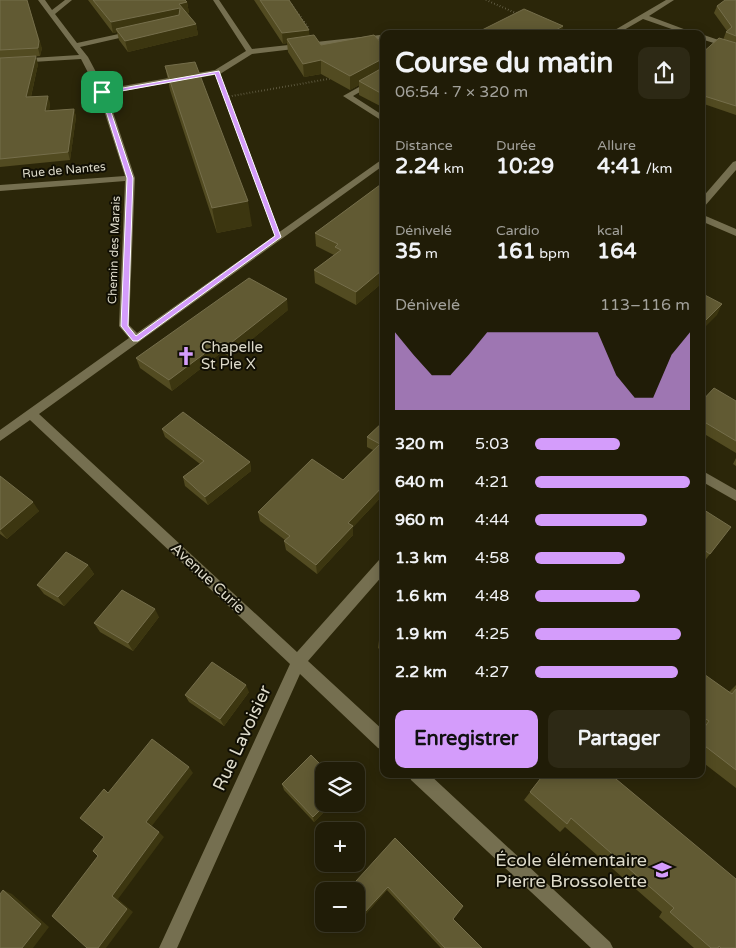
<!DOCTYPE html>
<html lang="fr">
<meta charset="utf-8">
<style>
:root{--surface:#201c07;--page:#2d2915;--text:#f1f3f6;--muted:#a2a19b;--line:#3d3a28;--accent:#d49cfb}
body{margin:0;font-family:"Varela Round",sans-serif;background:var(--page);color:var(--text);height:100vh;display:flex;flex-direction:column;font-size:19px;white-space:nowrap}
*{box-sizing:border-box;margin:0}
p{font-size:16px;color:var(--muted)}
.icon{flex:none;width:28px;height:28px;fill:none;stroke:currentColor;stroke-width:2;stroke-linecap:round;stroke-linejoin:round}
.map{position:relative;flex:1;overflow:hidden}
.panel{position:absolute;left:380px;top:30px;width:325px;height:748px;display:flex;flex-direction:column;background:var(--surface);border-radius:10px;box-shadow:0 2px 12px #0003,0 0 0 1px var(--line)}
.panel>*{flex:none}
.buttons{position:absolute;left:315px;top:762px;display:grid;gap:10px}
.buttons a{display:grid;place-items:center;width:50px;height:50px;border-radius:10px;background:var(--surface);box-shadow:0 2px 12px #0003,0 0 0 1px var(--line);font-size:25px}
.pin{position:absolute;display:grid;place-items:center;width:42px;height:42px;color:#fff;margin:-21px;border-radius:10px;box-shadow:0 2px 8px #0006}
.round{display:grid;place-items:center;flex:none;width:52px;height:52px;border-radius:10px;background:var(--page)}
.summary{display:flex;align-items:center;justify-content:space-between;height:85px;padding:0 15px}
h1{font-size:28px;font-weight:800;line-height:38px}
.stats{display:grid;grid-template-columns:repeat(3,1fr);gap:8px;height:85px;padding:5px 15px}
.stats div{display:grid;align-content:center}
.stats b{font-size:21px;font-weight:800}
.stats small{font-size:14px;font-weight:400}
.stats p{font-size:14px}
.chart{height:140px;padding:10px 15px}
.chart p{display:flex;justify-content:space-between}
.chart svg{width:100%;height:90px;margin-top:5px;fill:var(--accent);opacity:.7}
.button{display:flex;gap:10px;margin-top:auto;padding:10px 15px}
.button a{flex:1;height:58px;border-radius:10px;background:var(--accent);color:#111;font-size:20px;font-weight:800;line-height:58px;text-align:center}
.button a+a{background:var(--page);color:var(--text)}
ul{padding:0 15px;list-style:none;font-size:16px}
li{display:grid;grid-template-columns:80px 60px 1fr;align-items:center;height:38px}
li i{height:12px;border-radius:6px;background:var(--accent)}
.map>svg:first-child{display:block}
</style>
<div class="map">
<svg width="736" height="948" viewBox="0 0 736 948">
<rect width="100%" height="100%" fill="#2b2609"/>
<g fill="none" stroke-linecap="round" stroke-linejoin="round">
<path stroke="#837f68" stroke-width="2" stroke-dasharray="0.5 2.5" stroke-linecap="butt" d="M288,0L308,27
M486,0L518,14
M223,89L250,160
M226,97L334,78"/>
<path stroke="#837f68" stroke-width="2.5" stroke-dasharray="1 3" stroke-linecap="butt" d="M249,159L272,219"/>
<path fill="#756f50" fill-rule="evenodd" d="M38,0H45L52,10L65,0H72L55,14L77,43L137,30V34L80,47L88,57L105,89L215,70L246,51L213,0H219L252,49L380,35L384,37V45L378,39L252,54L220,74L107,94L135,178L129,325L137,333L384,158V165L39,414L297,652L379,560L384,558V574L308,661L384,731V750L378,748L300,674L177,948H159L290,664L30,420L0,441V430L129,338L119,326L125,181L0,191V185L125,176L98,92L81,59L0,64V60L79,55Z
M666,0H674L649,16L697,34H686L643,19L617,34H608Z
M701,34L736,46V50L701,39Z
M384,73V78L353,96L384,116V122L343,96Z
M736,161V170L704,207L701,208V199L733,162Z
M701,214L736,229V236L701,221Z
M701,470L736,490V501L701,481Z
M409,774H429L610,942L613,948H591L411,780Z"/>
</g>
<path fill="#524b21" d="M0,0L42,48L40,56L0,58Z
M88,0H186H185L187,2L189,13H187L196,24L198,35L128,52L119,40L117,32L113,33Z
M254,0H289L310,36L321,45L384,46V108L359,95V85L350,90L321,74L304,77L288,52L287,43L283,44Z
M736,0V115L701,103V54L723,40L726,32L727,31L714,13L717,6Z
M0,58L38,64L31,97L50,103L49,111L74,109L76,117L70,160L0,167Z
M165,66L252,226L217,233L170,90Z
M384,182V285L381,284L356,305L315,283L314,270L334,255L316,246L315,233Z
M288,310L230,357L222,352L172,391L140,368L136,358Z
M736,401V453L701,432V402Z
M384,421V494L353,527V535L317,574L286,550L284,541L285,540L260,521L258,512L343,480L373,450L367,447V437Z
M162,429L250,462L251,471L208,505L185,486L183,477L200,464L165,437Z
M736,458V466L733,464Z
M0,476L39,511L7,539L0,534Z
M701,508L724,536L703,563L701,561Z
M88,565L94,574L64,606L44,594L37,585Z
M159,617L133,651L100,632L94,623Z
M384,635V653L378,648L379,640Z
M701,672L729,692L736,685V788L701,761Z
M249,692L224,726L189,702L185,695Z
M544,774L736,948H694L659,917L662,912L565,827L560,832L524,800Z
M282,784L324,804H332L314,822L284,790Z
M395,838L453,919L482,948H441L387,890L364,916L356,907V891Z"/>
<path fill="#3c3610" d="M187,2L189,13L116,29L117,32L113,33L111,22Z
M28,3L42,48L40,56L38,48Z
M196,24L198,35L128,52L125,41Z
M563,26L562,34H549Z
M309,30L310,41L287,39V43L283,44L282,33Z
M36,56L38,64L29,105L26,97Z
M384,58V71L359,81V85L350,90V76Z
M321,60V74L304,77L303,64Z
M48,96L50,103L48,119L45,111Z
M74,109L76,117L70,160L68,152Z
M248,201L252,226L217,233L212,208Z
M381,271V284L356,305V292Z
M287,299L288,310L230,357L227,346Z
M722,304L717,315L701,331V327L703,323Z
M220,342L222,352L172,391L169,380Z
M250,462L251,471L208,505L205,497Z
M384,485V494L353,527V535L317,574L316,565L348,523Z
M33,502L39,511L7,539L0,530Z
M88,565L94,574L64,606L58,597Z
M155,609L159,617L133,651L128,643Z
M246,685L249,692L224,726L220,719Z
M189,767L193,773L151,827L146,822Z
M326,804H332L314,822L313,817Z
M159,832L164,837L118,899L133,912L106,948H98L112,896Z
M388,887L387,890L364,916V913Z
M3,890L12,894L49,927L33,948H22Z"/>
<path fill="#615a33" stroke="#756e4b" d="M0,0H27L39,41L38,48L0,50Z
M93,0H185L187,2L179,4L196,24L125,41L116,29L179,15L180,8L111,22Z
M260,0H289L309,30L282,33Z
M725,0H736V36L726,32L732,27L717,6Z
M524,9L563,26L549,34H474Z
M314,35L321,45L374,35L384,46V58L350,76L321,60L303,64L287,39Z
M719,38L736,43V106L701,95V54Z
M36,56L26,97L48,96L45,111L74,109L68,152L0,159V58Z
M195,62L248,201L212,208L165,66Z
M384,67V95L359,81Z
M384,182V272L381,271L356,292L314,270L341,250L335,247L338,244L315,233Z
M249,278L287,299L227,346L220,342L169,380L136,358Z
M701,293L722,304L703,323L701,322Z
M714,388L736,401V441L701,420V402Z
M183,412L250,462L205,497L183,477L204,461L162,429Z
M384,421V485L348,523L353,526L316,565L284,541L290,536L258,512L312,459L343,480L380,444L367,437Z
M0,476L33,502L0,530Z
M701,508L731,527L710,554L701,548Z
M66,552L88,565L58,597L37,585Z
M122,590L155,609L128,643L94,623Z
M384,635V645L379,640Z
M212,662L246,685L220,719L185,695Z
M701,672L732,694L736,689V770L701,743V732L709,721L701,716Z
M152,739L189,767L146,822L159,832L112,896L127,909L98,948H87L52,916L98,856L93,851L104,837L80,818L104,789L108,793Z
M311,755L327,771H324V804H326L313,817L282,784Z
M544,774H610L736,879V948H721L719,946L718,948H711L670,912L674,908L571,818L567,824L530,792Z
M395,838L463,906L453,919L482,948H445L388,887L364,913L356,904V891H347Z
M3,890L41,924L22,948H0V894Z"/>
<path fill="#d49cfb" stroke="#fff" fill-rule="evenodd" d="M219,71L281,237L138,341H133L121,326L127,178L100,92ZM215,74L275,236L136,336L128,326L133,178L105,94Z"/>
<defs>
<g id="church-bare" transform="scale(1.5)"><path d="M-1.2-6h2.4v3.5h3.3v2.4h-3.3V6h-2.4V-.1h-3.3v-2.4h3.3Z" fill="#d49cfb" stroke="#110f04" stroke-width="2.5" paint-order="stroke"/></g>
<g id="school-bare" transform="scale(1.5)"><path d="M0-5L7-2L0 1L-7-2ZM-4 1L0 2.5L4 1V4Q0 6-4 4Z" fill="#d49cfb" stroke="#110f04" stroke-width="2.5" paint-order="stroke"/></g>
</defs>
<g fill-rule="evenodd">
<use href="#church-bare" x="186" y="356"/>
<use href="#school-bare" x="662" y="870"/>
</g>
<g text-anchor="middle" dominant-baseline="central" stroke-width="4" stroke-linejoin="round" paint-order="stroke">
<g font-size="12" fill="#dddaca" stroke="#110f04">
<text transform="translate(64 170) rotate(-5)">Rue de Nantes</text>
<text transform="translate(114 250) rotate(-88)">Chemin des Marais</text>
</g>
<g font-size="15" fill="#dddaca" stroke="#110f04" text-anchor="start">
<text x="201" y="347">Chapelle<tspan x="201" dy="17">St Pie X</tspan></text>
</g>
<g font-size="15" fill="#dddaca" stroke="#110f04">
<text transform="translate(208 578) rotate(43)">Avenue Curie</text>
</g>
<g font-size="18" fill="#dddaca" stroke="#110f04">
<text transform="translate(242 738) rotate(-65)">Rue Lavoisier</text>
</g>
<g font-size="18" fill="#dddaca" stroke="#110f04" text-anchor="end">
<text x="647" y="860">École élémentaire<tspan x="647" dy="21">Pierre Brossolette</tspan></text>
</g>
</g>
</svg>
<div class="buttons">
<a><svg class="icon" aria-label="layers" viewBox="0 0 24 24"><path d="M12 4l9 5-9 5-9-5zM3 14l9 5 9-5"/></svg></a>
<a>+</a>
<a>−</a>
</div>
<div class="pin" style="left:102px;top:92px;background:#1e9e55"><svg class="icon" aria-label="arrive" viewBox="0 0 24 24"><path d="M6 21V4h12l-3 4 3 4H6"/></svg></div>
<section class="panel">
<div class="summary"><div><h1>Course du matin</h1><p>06:54 · 7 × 320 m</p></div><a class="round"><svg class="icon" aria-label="share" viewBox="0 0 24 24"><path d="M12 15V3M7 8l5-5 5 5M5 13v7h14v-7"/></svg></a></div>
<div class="stats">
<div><p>Distance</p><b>2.24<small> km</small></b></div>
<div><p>Durée</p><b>10:29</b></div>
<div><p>Allure</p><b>4:41<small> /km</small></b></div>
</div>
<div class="stats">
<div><p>Dénivelé</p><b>35<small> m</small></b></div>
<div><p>Cardio</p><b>161<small> bpm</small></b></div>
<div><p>kcal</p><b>164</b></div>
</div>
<div class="chart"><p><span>Dénivelé</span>113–116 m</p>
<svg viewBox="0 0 160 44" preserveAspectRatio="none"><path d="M0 44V6L10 17L20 27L30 27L40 17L50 6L60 6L70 6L80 6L90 6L100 6L110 6L120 27L130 38L140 38L150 17L160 6V44z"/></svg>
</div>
<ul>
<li><b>320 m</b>5:03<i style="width:55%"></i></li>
<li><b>640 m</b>4:21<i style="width:100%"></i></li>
<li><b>960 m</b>4:44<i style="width:72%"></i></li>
<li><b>1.3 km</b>4:58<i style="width:58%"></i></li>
<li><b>1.6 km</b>4:48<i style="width:68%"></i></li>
<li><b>1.9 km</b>4:25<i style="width:94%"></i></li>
<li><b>2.2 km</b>4:27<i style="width:92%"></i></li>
</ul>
<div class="button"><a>Enregistrer</a><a>Partager</a></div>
</section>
</div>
